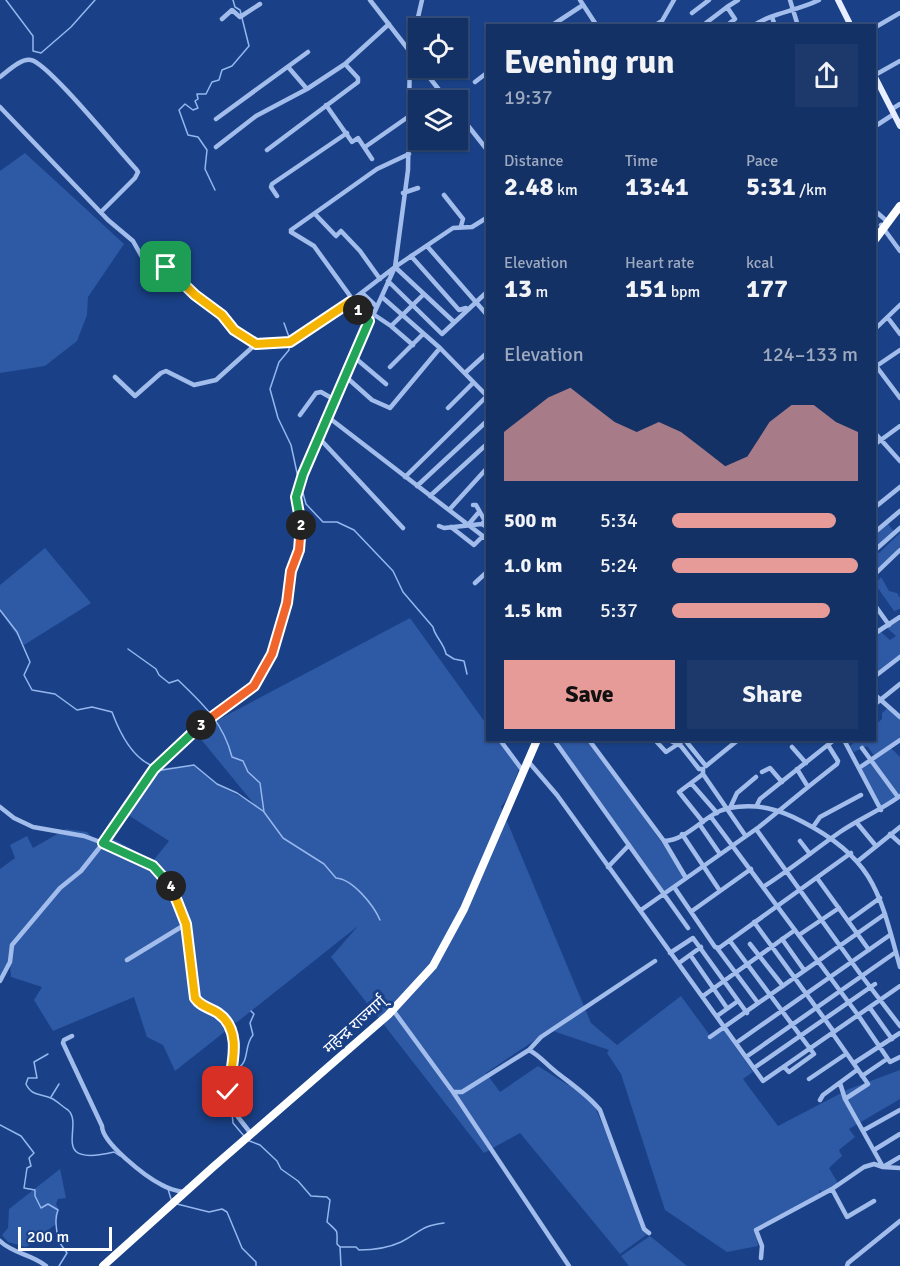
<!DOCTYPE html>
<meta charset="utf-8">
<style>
:root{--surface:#143165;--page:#1d396b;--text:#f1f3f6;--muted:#9da9bf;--line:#334c79;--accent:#e69b98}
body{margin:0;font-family:Signika,"Noto Sans Devanagari",sans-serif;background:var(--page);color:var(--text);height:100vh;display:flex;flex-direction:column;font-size:22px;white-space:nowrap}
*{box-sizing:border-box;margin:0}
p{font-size:20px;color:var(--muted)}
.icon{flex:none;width:33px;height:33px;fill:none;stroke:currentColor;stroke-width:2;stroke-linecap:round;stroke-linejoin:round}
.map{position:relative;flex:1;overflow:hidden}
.details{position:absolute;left:486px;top:24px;width:390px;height:717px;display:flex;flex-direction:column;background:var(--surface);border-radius:0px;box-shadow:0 2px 4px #0004,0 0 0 2px var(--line)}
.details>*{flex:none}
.tools{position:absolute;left:408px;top:18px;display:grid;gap:12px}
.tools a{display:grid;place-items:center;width:60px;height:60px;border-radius:0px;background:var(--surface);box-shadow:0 2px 4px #0004,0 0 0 2px var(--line);font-size:30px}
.scale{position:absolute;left:18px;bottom:15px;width:94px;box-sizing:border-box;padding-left:6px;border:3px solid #fff;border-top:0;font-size:16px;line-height:21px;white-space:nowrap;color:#fff;-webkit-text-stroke:4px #1a4187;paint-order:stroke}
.pin{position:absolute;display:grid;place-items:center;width:51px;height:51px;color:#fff;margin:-26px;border-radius:12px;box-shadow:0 3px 9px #0006}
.km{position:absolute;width:30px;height:30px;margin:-15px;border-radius:50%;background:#222;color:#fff;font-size:16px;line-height:30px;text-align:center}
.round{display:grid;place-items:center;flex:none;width:63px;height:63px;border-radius:0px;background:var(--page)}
.headline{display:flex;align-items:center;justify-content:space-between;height:102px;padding:0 18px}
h1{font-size:33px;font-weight:700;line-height:45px}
.metrics{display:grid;grid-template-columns:repeat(3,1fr);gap:9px;height:102px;padding:6px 18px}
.metrics div{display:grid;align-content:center}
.metrics b{font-size:26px;font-weight:700}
.metrics small{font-size:16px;font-weight:400}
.metrics p{font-size:16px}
.chart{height:168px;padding:12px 18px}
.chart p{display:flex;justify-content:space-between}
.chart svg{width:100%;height:108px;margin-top:6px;fill:var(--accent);opacity:.7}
.primary-button{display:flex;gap:12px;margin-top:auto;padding:12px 18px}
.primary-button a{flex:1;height:69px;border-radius:0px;background:var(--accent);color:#111;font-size:24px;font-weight:700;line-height:69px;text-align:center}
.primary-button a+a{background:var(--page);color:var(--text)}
ul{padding:0 18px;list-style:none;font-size:20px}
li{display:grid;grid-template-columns:96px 72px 1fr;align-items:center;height:45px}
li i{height:15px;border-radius:8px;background:var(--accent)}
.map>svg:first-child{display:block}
</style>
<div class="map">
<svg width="900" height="1266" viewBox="0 0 900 1266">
<rect width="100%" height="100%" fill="#1a4187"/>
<path fill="#2d59a5" d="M25,153L124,244L88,297L87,315L77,341L45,366L0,373V171Z
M888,524L895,533L876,550L879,553L900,533V546L880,571L875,567V535Z
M45,548L91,603L24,645L0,611V585Z
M881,577L889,591L897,593L900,598V609L894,611L875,584Z
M410,618L487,725L488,740H498L519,769L508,797L501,807L591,1023L617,1045L681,996L711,1037L723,1029L753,1072L743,1079L778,1126L849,1089L900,1070V1099L849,1129L855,1137L839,1150L842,1156L829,1168L839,1185L823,1195L820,1189L818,1197L756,1230L758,1246L727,1252L665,1210L621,1074L607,1053L609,1050L550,1030L486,1073L500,1092L538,1066L568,1085L571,1084L592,1100L649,1233L620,1254L520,1133L484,1153L331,957L358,926L236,1023L219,1013L232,1026L175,1071L163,1045L147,1037L134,997L53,1031L34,1000L42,987L11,977L10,964L0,981V869L15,858L10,845L27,836L33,848L66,829L87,832L100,845L108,836L153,861L169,841L125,813L156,769L194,765L217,784L254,804L195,732Z
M900,620V656L878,674L875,669L874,634L880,631L890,640L896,636L886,627Z
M889,707L900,717V738L891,748L900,757V796L883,809L861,769L876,758L867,746L854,752L850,746L857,740H874L875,725L882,719V713Z
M556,740H588L686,876L663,893Z
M60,1169L66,1198L58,1199L56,1204L59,1210L56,1224L26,1247L8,1242L2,1235L8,1228L9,1209Z
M650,1236L687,1266H629L621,1256Z"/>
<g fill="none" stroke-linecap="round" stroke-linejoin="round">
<path stroke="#95b7ee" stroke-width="1.5" d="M6,0L33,36V51L41,53L71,27L95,0
M215,190L205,169L207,150L198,137L188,135L179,110L185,104L193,110L198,108L195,101L198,99L197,94H206L212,82L219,80L222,70L232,66L249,46L240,10L235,7L233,0
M284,323L289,337V350L279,362L270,389L278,418L291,445L299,482
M301,486L306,504L323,522H337L354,530L393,571L403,592L433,627C435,637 444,643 446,654L454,659L464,661L467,674
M298,542L299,523
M292,562L297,547
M0,610L17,632L30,662L24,675L32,690L55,694L77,710L92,707L112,712C119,731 132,758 153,766
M128,649L156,669L159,675L169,683L178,680C203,704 223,722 232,757L243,761L248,772L260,783L264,812L283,838L324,864L336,878C353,879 374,906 380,920
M212,711L252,683L269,654L287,584
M157,768L162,770L194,765L217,784L237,793L263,811
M48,1054L34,1062L37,1078H28L26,1084C32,1097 41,1093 53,1099C58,1102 63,1107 68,1110C85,1125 47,1168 114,1152L120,1156
M235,1069C251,1064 243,1046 253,1035L250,1023L254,1014L251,1011
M51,1097L59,1084
M231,1103L232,1075
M232,1113L233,1123L244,1136
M0,1125L21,1136L34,1153L29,1158L31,1166L27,1168L24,1188L35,1190V1196L41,1208L48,1204L58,1210C53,1221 58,1228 57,1239L67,1253L59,1266
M247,1140L260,1145L277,1161L281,1169L298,1181L311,1196L327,1197L330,1200L327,1222C339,1233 337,1229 337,1244L340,1247H356L359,1250C374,1250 388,1248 401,1242C421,1232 420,1226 444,1223
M168,1189L171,1199
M177,1204L209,1212L222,1209L227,1212L242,1248L256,1262V1266
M340,1247L341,1266"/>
<path stroke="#a2bdec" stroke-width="4.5" d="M370,0L418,62
M580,0L597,26
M790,0L798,26
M727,7L738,0
M692,13L709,0
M772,17L775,26
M222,19L232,10L240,17L260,4
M551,26L583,5
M654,26L662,21L674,0
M702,26L727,7L735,19L726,26
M753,26C771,13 797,11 819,0
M874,28L900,13
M289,68L307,89
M422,68L447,100
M875,75L900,61
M0,77C8,71 21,58 31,60C48,63 119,151 136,169L138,172L135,178L101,212
M475,82L488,72
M432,100L442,93
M326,105L352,142L358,138L372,159
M0,107L108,220L133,241L146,264L158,263L166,267L195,295L222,315L234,330L256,344
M892,109L900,104
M458,113L488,151
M216,119L308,52
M874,127L894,114
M409,135L418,130
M216,147L256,116L307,89L345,64L389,24
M365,147L418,110
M267,150L358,82V78L345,64
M403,193L418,188
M444,195L463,219L461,226
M277,196L271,187L272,184L347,133
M874,210L888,222
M315,214L336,236L341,231L360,251L380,279
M881,225L900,251
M291,230L377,169L409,154
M291,232L314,246L353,300
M427,246L488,316
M411,256L459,310L466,308
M395,267L454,322
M388,281L442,334L488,291
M362,293L376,306
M382,297L440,348L488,397
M350,302L369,321
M373,314L391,326L413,345
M888,318L900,334
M391,326L424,294
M874,330L900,305
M354,357L386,384
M876,366L900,398
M390,367L423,334
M875,367L900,350
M465,373L488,352
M345,376L372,400L390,408L440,348
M115,377L135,396L161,373L166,371L194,385L216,380L256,344L290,342L343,307L395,267L453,228L472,227L488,217
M448,408L473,383
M300,415L316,393L321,392L335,400
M328,417L488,540
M874,432L900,461
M320,439L403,528
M874,445L900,426
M405,477L487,396
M417,486L488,420
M430,496L488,443
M473,505H476L485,521
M874,508L900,487
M449,510L488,467
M488,517L482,524L488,528
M468,525L479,512
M439,526L444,528L482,524
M451,527L474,545L483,536
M874,533L900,511
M874,551L900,528
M874,575L900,550
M475,583L488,571
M874,604L889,625
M874,634L900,617
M874,677L900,657
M874,694L900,717
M874,705L900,684
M500,740L523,771
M554,740L688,928
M589,740L664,841C689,840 705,813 729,808C757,803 779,809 803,822C875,859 880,895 900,967
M655,740L666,752L684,740
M669,740L681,746L699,769H703V774L745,835
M685,740L706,766L738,740
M844,740L881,810
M792,747L806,763
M862,748L898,797
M527,760L557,795L763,1081L900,986
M859,768L900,740
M762,772L770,768L782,782
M691,783L717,813
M808,787L837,764L838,761L828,745
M757,805L760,799L834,740
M0,807L14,818L33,827L84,836L103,843L153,866L163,876L170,885L186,924L195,998C208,1017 225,1008 234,1040C239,1059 224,1080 228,1100C230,1109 245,1125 251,1134
M730,808L737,793L756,777
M711,817L858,1015L890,1062L900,1057
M703,822L679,792L703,774
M857,823L876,846
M700,825L720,854
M813,827L820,817L861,795
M756,829L861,975L900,1026
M682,834L720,891
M890,834L900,843
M664,841L686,878
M800,841L810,854
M858,861L900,827
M608,867L629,845
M817,878L869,950
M674,887L715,947L719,948L851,853
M763,887C790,870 814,850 840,832C859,819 881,810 900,796
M641,910L759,827L808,787L797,769
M692,911L751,869
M848,921L880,898
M754,922L834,1032
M799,935L839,908
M782,939L804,970
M730,941L814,1054L789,1072L784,1067
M750,944L783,986
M717,948L758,1003
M670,953L693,938L747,1013
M691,956L727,1008
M127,960L186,924
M679,963L701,947
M0,981L10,962L12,945L60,888L81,871L119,823L154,769L201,725L253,686L272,654L287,603L291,571L299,551L302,529L295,497L303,474L328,421L327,417L395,267L408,170L410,52L422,0
M703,996L795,930
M870,1008L892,1039
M393,1010L453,1092H462L529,1050L541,1037L655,961
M717,1016L738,1001
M833,1034L868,1084L845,1099
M72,1036L64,1040L63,1043L102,1126C102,1143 146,1177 162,1185C169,1189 177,1191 184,1192
M710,1037L885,914
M736,1043L890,935
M529,1050C539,1055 546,1064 555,1071C571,1084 587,1094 600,1110L644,1229L649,1233
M746,1057L896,952
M854,1063L900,1033
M754,1068L875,984
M862,1076L887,1059
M809,1079L846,1054
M840,1083L845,1099L883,1167L900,1157
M453,1092L569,1266
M820,1100L823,1095L857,1070
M864,1130L900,1110
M874,1150L900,1134
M832,1189L847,1217L874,1201
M0,1241C13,1254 32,1254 46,1266
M761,1258L762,1246L756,1230L832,1189L864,1167L874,1164L883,1167L900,1168
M847,1266L848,1263L900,1221"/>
<path stroke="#e7eeff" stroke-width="6" d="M838,0L851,26
M874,75L900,126"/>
<path stroke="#fff" stroke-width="8" d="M874,241L900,206
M103,1266L212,1168L388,1015L433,966L464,909L537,740"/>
</g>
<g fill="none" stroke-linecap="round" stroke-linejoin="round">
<g stroke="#fff" stroke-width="12">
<path id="split-1" d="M166,267L195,295L222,315L234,330L256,344L290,342L350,302L358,310"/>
</g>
<g stroke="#fff" stroke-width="12">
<path id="split-2" d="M301,525L296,497L303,474L369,321L358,310"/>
</g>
<g stroke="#fff" stroke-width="12">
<path id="split-3" d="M201,725L254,686L272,654L287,603L291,571L299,550L301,525"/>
</g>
<g stroke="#fff" stroke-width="12">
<path id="split-4" d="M171,886L153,866L103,843L154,769L201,725"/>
</g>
<g stroke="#fff" stroke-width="12">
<path id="split-5" d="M171,886L186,924L195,998C201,1007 209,1007 218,1013C244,1031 231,1067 228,1092"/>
</g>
<use href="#split-1" stroke="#f5b400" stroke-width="8"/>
<use href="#split-2" stroke="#22a559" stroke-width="8"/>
<use href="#split-3" stroke="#f0652b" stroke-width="8"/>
<use href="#split-4" stroke="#22a559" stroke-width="8"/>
<use href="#split-5" stroke="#f5b400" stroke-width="8"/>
</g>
<g text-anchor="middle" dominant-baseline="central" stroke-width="6" stroke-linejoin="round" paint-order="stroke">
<g font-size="16" fill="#fff" stroke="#1a4187">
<text transform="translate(355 1025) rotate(-42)">महेन्द्र राज्मार्ग्</text>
</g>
</g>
</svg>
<div class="tools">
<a><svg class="icon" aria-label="locate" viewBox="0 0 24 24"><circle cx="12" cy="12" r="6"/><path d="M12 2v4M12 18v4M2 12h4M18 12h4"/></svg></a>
<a><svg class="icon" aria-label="layers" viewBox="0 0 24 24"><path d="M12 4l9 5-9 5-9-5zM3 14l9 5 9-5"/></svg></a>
</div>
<div class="scale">200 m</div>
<div class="pin" style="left:166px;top:267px;background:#1e9e55"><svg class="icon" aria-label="arrive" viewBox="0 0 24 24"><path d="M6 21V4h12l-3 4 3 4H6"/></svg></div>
<div class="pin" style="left:228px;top:1092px;background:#d93025"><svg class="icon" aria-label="check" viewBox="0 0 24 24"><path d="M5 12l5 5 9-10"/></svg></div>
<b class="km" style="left:358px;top:310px">1</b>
<b class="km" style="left:301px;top:525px">2</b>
<b class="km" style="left:201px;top:725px">3</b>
<b class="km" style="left:171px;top:886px">4</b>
<section class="details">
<div class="headline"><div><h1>Evening run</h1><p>19:37</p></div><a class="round"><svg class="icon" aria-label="share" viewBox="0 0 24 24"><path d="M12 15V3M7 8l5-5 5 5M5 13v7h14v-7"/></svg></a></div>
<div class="metrics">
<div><p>Distance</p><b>2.48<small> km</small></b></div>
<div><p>Time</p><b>13:41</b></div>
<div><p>Pace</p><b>5:31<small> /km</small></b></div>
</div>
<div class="metrics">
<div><p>Elevation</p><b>13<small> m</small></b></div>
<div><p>Heart rate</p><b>151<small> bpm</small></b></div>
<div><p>kcal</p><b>177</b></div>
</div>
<div class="chart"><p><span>Elevation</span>124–133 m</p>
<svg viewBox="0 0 160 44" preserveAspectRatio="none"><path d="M0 44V24L10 17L20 10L30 6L40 13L50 20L60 24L70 20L80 24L90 31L100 38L110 34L120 20L130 13L140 13L150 20L160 24V44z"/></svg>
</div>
<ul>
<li><b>500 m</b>5:34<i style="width:88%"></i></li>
<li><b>1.0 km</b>5:24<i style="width:100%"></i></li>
<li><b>1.5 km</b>5:37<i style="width:85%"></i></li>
</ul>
<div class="primary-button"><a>Save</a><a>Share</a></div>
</section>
</div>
